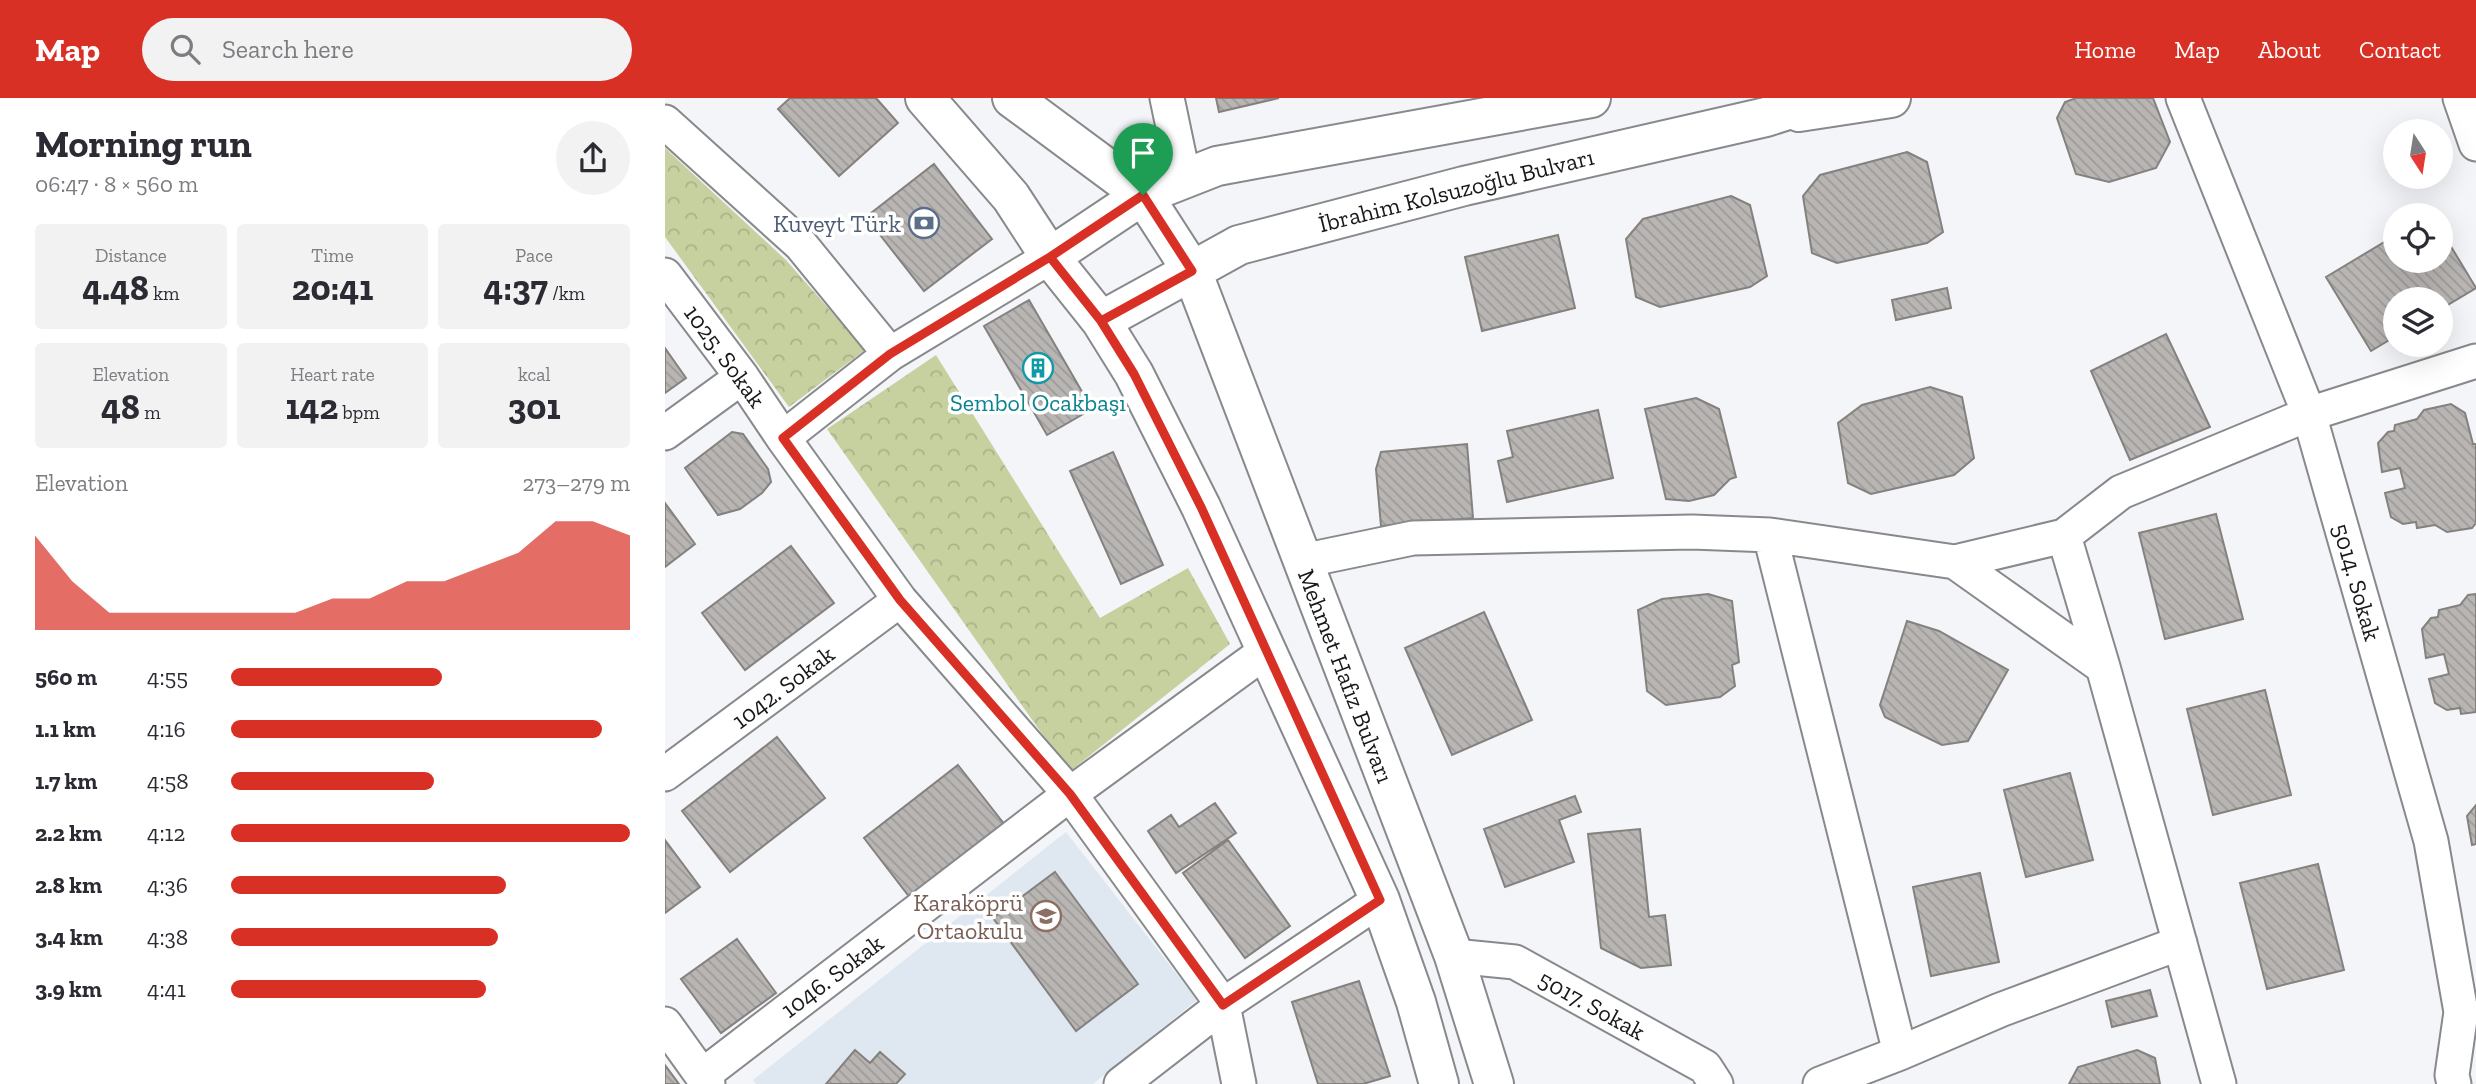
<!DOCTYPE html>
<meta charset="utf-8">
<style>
:root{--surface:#fff;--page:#f2f2f3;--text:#2b2b33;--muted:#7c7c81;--accent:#d93025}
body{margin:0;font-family:"Zilla Slab",serif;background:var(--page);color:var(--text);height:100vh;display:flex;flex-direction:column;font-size:26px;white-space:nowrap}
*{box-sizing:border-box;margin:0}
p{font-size:23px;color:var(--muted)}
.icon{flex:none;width:38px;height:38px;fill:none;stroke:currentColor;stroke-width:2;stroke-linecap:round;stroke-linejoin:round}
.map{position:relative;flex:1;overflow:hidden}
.sheet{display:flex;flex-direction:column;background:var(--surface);width:665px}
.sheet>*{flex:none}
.needle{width:46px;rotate:168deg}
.tools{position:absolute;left:1718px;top:21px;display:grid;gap:14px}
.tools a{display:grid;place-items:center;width:70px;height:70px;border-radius:50%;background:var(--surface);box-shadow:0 7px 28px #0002;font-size:35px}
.pin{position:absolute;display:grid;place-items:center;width:60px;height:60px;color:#fff;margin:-72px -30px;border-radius:50% 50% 50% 0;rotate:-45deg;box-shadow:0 0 7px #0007}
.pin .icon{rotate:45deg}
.round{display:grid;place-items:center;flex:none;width:74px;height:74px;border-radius:37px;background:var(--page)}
.summary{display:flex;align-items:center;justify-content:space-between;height:119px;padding:0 35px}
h1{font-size:38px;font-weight:700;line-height:52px}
.metrics{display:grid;grid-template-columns:repeat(3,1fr);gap:10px;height:119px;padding:7px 35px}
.metrics div{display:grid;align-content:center;border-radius:7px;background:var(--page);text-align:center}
.metrics b{font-size:35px;font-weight:700}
.metrics small{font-size:19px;font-weight:400}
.metrics p{font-size:19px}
.chart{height:196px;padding:14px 35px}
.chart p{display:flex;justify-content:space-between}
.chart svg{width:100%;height:126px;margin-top:7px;fill:var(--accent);opacity:.7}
ul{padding:0 35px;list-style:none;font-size:23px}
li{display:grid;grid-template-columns:112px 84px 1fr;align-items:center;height:52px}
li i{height:18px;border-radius:9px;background:var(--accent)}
header{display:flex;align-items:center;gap:42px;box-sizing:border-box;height:98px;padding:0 35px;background:var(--accent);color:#fff}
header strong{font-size:33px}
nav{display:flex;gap:38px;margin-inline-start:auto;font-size:24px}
.search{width:490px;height:63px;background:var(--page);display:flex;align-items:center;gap:18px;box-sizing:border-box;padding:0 24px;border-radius:38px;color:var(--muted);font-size:26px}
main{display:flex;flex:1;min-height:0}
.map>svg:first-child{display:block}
</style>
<header>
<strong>Map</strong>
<div class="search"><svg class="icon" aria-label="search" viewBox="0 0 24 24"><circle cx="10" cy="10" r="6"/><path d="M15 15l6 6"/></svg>Search here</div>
<nav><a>Home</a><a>Map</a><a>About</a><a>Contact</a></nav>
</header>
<main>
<section class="sheet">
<div class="summary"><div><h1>Morning run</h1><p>06:47 · 8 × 560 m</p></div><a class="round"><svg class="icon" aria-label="share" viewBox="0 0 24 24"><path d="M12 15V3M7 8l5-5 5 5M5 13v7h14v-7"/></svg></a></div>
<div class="metrics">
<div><p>Distance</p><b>4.48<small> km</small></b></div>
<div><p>Time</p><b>20:41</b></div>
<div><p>Pace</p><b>4:37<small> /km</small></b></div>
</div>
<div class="metrics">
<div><p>Elevation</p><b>48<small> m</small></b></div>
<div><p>Heart rate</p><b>142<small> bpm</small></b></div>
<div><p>kcal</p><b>301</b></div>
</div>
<div class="chart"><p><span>Elevation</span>273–279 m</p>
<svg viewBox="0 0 160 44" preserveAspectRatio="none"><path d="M0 44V11L10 27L20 38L30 38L40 38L50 38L60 38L70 38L80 33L90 33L100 27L110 27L120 22L130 17L140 6L150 6L160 11V44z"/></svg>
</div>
<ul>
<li><b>560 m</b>4:55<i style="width:53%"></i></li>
<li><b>1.1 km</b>4:16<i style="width:93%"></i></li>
<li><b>1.7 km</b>4:58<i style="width:51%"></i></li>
<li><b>2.2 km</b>4:12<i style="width:100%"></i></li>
<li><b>2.8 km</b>4:36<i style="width:69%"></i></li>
<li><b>3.4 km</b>4:38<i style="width:67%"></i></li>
<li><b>3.9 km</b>4:41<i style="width:64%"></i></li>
</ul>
</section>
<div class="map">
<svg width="1811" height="986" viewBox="0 0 1811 986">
<defs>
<pattern id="park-crowns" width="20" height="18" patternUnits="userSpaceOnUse" patternTransform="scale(1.75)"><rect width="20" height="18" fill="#c7d09f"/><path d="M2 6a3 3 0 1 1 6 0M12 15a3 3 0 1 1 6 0" fill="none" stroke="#aab288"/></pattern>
<pattern id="building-back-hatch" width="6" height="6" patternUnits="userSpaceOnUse" patternTransform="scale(1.75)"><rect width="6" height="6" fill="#b8b5b3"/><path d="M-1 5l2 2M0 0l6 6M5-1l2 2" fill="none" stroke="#9d9b99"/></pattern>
</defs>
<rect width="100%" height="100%" fill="#f3f5f8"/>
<path fill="#dfe8f0" d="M401,734L532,902L428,986H91L88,982Z"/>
<path fill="url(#park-crowns)" d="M0,50L121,162L200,252L124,309L0,139Z
M271,257L435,520L523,470L565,546L404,674L162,331Z"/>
<path fill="url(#building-back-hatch)" stroke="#84817f" stroke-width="2" d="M125,0H211L233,25L174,78L113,11Z
M551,0H614L554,14Z
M1411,0H1488L1505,44L1491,70L1444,84L1411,76L1392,20L1400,4Z
M1242,54L1262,64L1278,134L1262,145L1172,165L1147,155L1138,98L1155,77Z
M269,66L327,141L259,193L201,119Z
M1066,98L1085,107L1102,178L1085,189L995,209L971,199L961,141L978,121Z
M1776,132L1811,190L1776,211V201H1731V238L1706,253L1661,179L1731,137V163H1776Z
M893,137L910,210L817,233L800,159Z
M1282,190L1286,210L1231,222L1227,202Z
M364,202L427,311L382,337L319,228Z
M1501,236L1545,329L1465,362L1426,273Z
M0,250L21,280L0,295Z
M1265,289L1297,299L1309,360L1289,377L1206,396L1183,385L1173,325L1197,307Z
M1031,300L1054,311L1071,379L1065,381L1049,397L1024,403L1001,401L980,311Z
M1786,306L1800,315L1808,346H1811V425L1807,430L1782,434L1770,427L1752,430L1751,424L1738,426L1726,419L1720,395L1740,390L1735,370L1717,374L1713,345L1723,334L1729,333L1730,327L1752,321L1759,312Z
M933,312L948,380L842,404L833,363L848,359L842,333Z
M67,334L78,336L103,371L106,384L97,395L75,411L53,417L20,370Z
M802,346L808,420L716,428L711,371L716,354Z
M448,354L498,467L456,486L405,373Z
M0,405L30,446L0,469Z
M1551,416L1578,521L1500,541L1474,435Z
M126,448L169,505L80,572L37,515Z
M1043,496L1067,503L1074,564L1067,567L1070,588L1055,599L1001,607L982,593L973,512L997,501Z
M1811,496V614L1796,616L1795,610L1782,612L1770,605L1764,581L1784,576L1779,556L1761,560L1757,531L1766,520L1773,519L1774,512L1795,507L1803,497Z
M819,514L867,622L787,657L740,550Z
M1242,523L1274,533L1343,572L1303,643L1277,647L1220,619L1215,607Z
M1600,592L1626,697L1548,717L1522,611Z
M112,639L160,700L65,774L17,713Z
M293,667L340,727L246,801L199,740Z
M1405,675L1428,762L1361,779L1339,692Z
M910,698L916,714L894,722L909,764L840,789L819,731Z
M550,705L571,735L511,775L483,733L506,717L514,729Z
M1811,707V746L1807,747L1802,718Z
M975,731L984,819L1000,817L1006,867L976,870L936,850L923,736Z
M0,742L35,789L0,815Z
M563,742L625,828L580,860L518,775Z
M1653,766L1679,872L1602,891L1575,785Z
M390,774L473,886L411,933L328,820Z
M1315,775L1334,864L1266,878L1248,789Z
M72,841L111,895L56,935L16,881Z
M694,883L725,978L698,986H653L627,904Z
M1485,892L1492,918L1447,929L1441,903Z
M190,952L205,965L215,954L240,976L231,986H161Z
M1472,952L1490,960L1495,986H1404L1413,969Z
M0,967L14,986H0Z"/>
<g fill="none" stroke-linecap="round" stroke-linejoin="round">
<g stroke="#87898c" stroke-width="37">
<path id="street" d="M502,0L519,81
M1518,0L1644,316L1766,743L1796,914L1787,977L1789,986
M1795,0L1811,46
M0,24L136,147L225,256
M0,177L77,279L118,340L235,502L405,696L558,907L574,986
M0,335L77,279
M118,340L225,256L385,159
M1105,437L1235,955
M1399,438L1438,569L1554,986
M637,463L748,440L1027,434L1105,437L1290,464L1399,438L1456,394L1644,316L1811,263
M1290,464L1438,569
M0,676L235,502
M789,858L850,864L1040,969L1051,986
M0,926L43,986
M37,978L405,696L601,553
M456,986L558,907L715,802
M1155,986L1235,955L1335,912L1515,845"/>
</g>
<g stroke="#87898c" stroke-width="42">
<path id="secondary" d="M260,0L346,99L385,159L436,223L469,276L536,409L715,802L751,904L774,986
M347,0L478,97L527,173L789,858L829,986
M1134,14L1226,0
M385,159L478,97L552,68L926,0
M436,223L574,147L799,88L1101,19L1160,0"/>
</g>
<use href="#street" stroke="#fff" stroke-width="33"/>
<use href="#secondary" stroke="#fff" stroke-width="38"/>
</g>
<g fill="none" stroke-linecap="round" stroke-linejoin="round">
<g stroke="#fff" stroke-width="14">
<path id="route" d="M478,97L385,159L436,223L469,276L536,409L715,802L558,907L405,696L235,502L118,340L225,256L385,159L436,223L527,173L478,97"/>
</g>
<use href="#route" stroke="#d93025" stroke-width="9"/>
</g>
<defs>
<g id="bank-ring" transform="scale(1.575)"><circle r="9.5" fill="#fff" stroke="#5c6f8a" stroke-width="1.5"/><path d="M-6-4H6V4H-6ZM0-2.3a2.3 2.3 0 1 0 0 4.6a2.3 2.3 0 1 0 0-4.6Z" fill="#5c6f8a"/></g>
<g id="building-ring" transform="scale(1.575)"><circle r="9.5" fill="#fff" stroke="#0f9aa8" stroke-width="1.5"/><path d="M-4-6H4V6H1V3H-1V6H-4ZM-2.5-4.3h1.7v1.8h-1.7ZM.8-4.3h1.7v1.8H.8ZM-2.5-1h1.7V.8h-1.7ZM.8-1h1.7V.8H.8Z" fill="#0f9aa8"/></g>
<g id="school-ring" transform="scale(1.575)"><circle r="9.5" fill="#fff" stroke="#8d6e63" stroke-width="1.5"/><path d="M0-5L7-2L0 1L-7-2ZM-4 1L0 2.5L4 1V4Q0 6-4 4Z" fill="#8d6e63"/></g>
</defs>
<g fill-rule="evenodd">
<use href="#bank-ring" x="259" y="125"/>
<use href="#building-ring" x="373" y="270"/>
<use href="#school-ring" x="381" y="818"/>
</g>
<g text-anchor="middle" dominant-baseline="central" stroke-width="7" stroke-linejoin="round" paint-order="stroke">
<g font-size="24" fill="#171819" stroke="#fff">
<text transform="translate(791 92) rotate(-14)">İbrahim Kolsuzoğlu Bulvarı</text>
<text transform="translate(60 258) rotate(54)">1025. Sokak</text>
<text transform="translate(1692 484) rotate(74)">5014. Sokak</text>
<text transform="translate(681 578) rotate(69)">Mehmet Hafız Bulvarı</text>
<text transform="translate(118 589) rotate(-37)">1042. Sokak</text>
<text transform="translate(167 878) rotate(-37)">1046. Sokak</text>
<text transform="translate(927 907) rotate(29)">5017. Sokak</text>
</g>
<g font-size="24" fill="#4e5e75" stroke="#fff" text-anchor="end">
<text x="236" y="125">Kuveyt Türk</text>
</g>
<g font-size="24" fill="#0d838f" stroke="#fff">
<text x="373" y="304">Sembol Ocakbaşı</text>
</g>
<g font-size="24" fill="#785e54" stroke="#fff" text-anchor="end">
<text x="358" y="804">Karaköprü<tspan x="358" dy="28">Ortaokulu</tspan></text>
</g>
</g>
</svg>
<div class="tools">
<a><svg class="needle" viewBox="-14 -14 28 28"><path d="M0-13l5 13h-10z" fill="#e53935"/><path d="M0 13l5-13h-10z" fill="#7c7c81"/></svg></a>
<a><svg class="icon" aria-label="locate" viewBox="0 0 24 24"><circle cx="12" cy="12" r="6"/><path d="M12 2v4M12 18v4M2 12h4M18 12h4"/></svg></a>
<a><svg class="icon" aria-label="layers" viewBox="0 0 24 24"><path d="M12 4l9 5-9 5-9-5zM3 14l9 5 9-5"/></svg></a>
</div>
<div class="pin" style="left:478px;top:97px;background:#1e9e55"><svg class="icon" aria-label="arrive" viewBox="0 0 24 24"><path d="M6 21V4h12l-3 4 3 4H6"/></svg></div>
</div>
</main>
